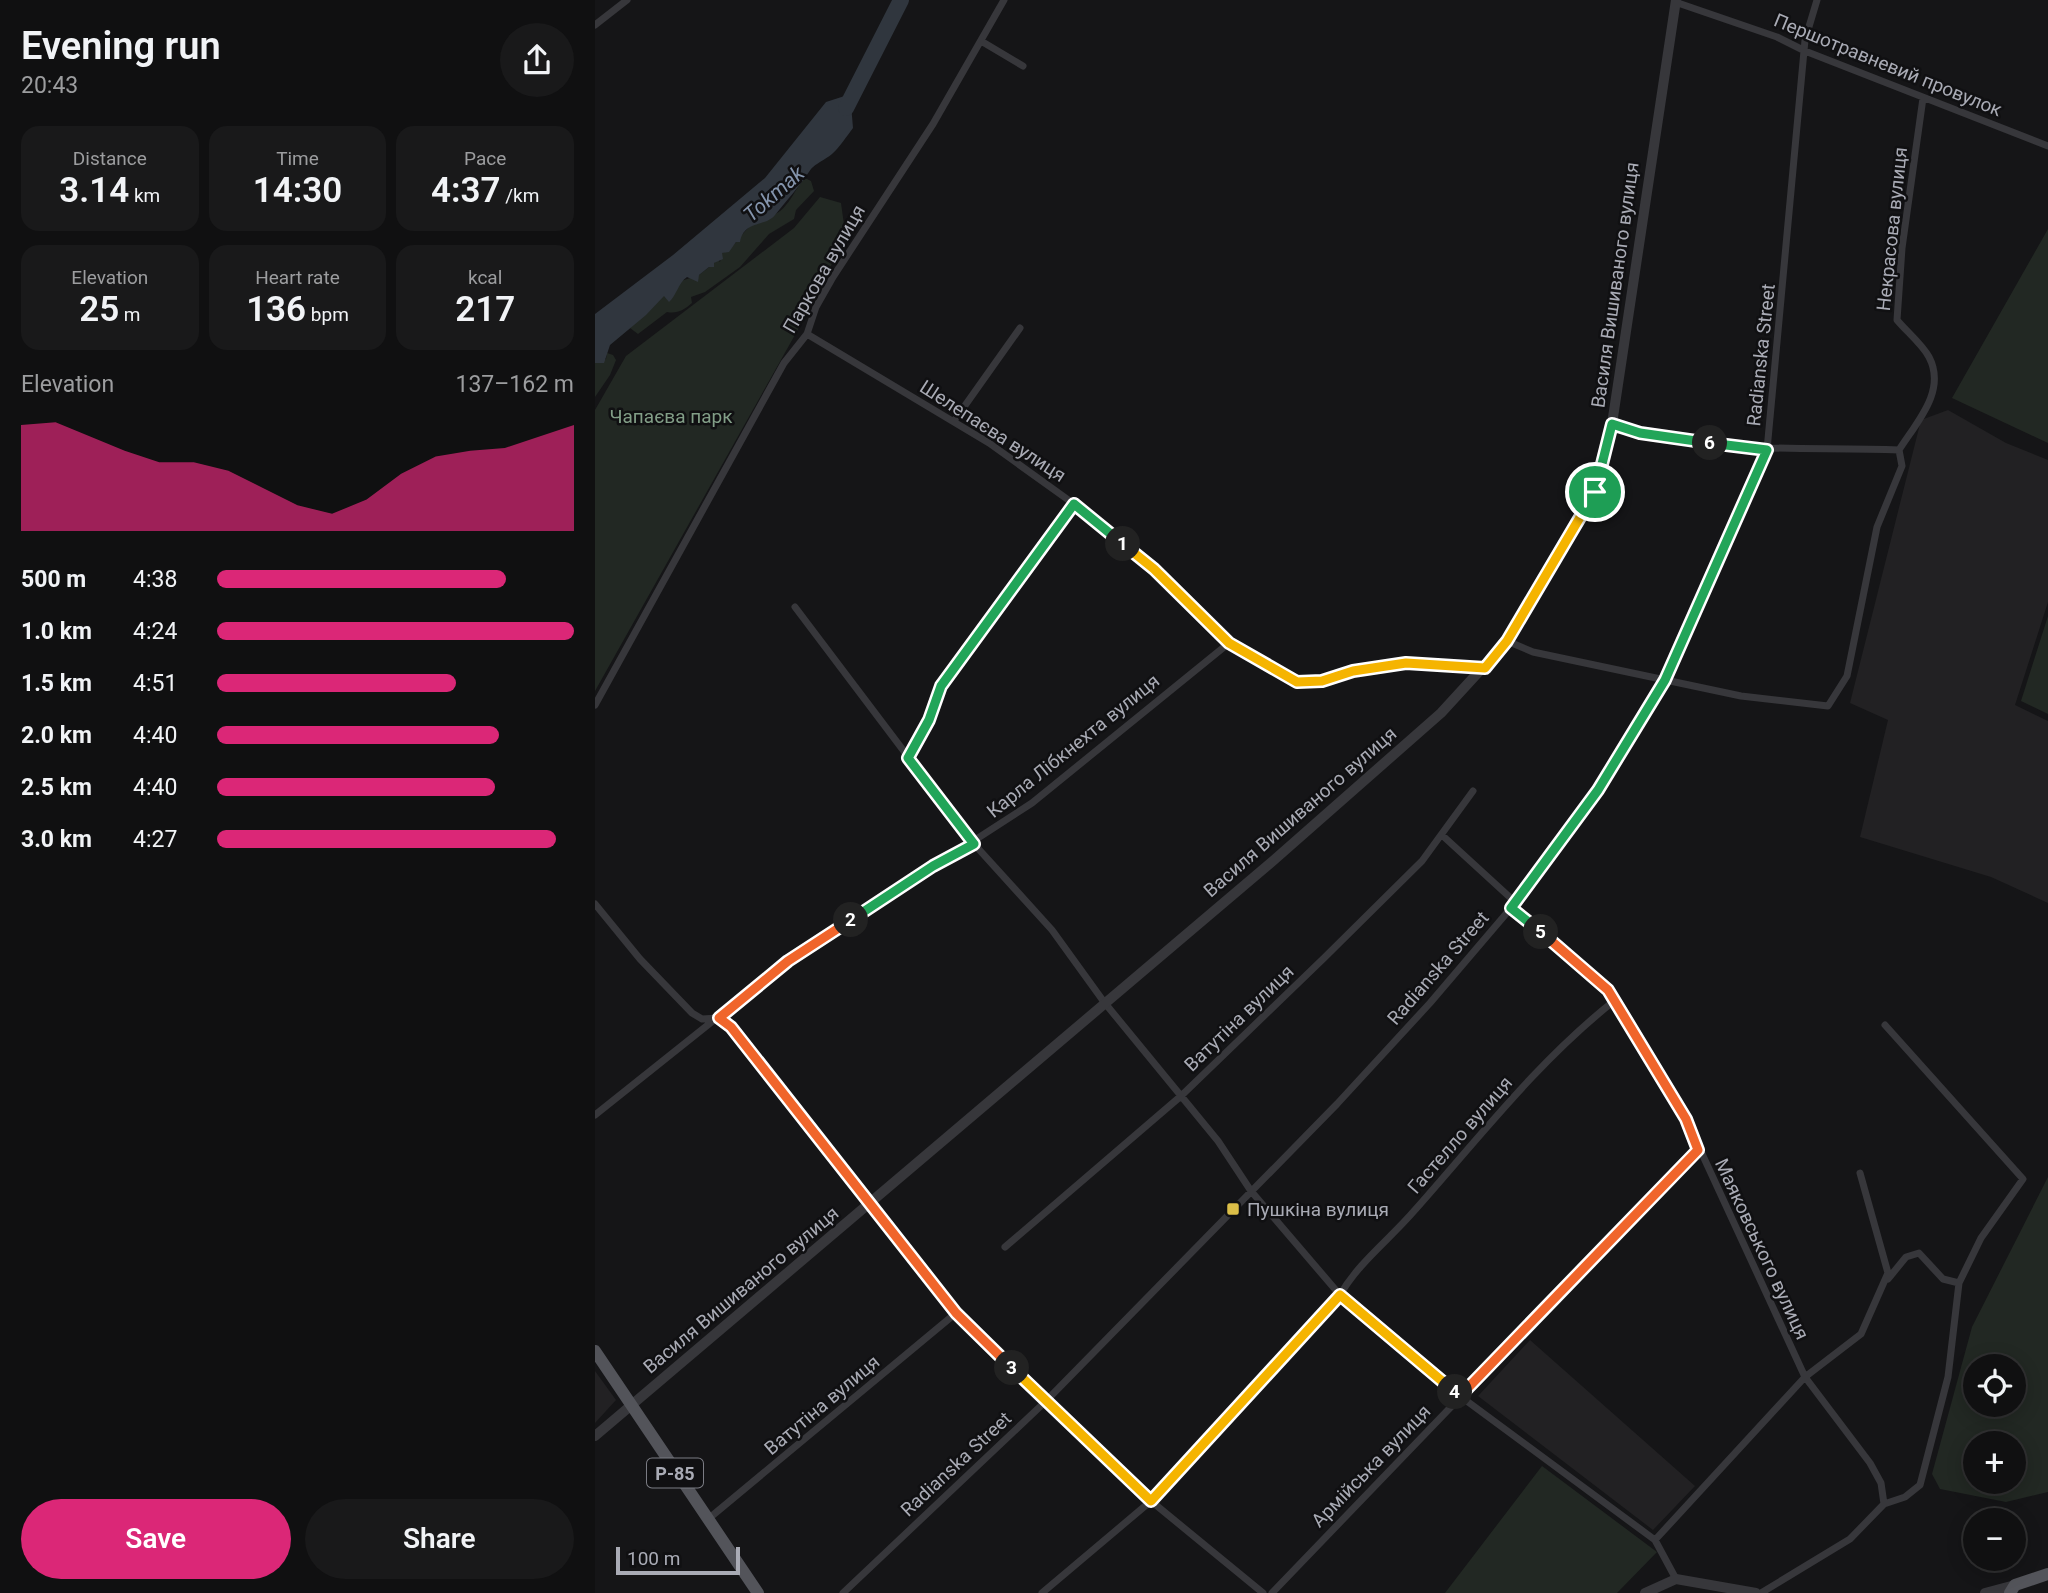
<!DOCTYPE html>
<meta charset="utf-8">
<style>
:root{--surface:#101011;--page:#19191a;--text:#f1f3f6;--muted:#9c9d9f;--line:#303031;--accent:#db2777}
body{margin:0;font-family:Roboto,sans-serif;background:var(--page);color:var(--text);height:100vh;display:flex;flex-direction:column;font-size:26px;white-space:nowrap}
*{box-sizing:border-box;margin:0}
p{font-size:23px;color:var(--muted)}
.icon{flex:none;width:38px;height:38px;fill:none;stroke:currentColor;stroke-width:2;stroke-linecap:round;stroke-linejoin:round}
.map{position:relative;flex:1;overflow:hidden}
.panel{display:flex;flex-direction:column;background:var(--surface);width:595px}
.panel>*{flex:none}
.buttons{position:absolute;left:1368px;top:1354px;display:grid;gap:14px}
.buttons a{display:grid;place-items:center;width:63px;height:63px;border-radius:50%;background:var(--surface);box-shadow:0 4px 18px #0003,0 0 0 2px var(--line);font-size:35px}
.scale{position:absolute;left:21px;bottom:18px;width:124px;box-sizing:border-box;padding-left:7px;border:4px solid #a9abb5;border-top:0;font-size:19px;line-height:24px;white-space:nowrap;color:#a9abb5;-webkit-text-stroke:5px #101012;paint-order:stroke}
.pin{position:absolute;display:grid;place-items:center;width:60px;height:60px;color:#fff;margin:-30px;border:4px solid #fff;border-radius:50%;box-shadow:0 2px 7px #0007}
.km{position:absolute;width:35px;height:35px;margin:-18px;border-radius:50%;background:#222;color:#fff;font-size:19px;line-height:35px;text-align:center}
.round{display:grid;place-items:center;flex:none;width:74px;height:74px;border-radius:37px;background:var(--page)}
.head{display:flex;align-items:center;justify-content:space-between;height:119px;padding:0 21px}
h1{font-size:38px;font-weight:600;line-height:52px}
.metrics{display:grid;grid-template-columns:repeat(3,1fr);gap:10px;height:119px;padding:7px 21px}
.metrics div{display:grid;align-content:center;border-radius:18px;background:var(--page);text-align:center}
.metrics b{font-size:35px;font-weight:600}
.metrics small{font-size:19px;font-weight:400}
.metrics p{font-size:19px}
.chart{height:196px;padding:14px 21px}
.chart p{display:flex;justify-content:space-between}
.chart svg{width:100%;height:126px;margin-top:7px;fill:var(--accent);opacity:.7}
.cta{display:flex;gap:14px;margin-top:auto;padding:14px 21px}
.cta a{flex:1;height:80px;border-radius:42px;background:var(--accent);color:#fff;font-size:28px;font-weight:600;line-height:80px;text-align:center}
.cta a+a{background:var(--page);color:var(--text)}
ul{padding:0 21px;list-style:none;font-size:23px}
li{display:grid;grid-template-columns:112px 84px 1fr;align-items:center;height:52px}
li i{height:18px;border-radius:9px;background:var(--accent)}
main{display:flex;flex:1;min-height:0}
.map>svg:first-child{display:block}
</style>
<main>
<section class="panel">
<div class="head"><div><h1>Evening run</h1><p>20:43</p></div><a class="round"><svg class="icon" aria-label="share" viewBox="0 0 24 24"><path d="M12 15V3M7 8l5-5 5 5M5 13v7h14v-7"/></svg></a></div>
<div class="metrics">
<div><p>Distance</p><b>3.14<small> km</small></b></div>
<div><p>Time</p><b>14:30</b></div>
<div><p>Pace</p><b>4:37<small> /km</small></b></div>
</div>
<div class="metrics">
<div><p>Elevation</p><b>25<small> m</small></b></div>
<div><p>Heart rate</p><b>136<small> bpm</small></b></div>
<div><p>kcal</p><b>217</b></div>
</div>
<div class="chart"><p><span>Elevation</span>137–162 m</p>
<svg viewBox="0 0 160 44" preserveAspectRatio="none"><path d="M0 44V7L10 6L20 11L30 16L40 20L50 20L60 23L70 29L80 35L90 38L100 33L110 24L120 18L130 16L140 15L150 11L160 7V44z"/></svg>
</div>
<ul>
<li><b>500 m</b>4:38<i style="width:81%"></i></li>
<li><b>1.0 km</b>4:24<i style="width:100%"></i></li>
<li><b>1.5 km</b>4:51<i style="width:67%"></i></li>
<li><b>2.0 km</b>4:40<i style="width:79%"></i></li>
<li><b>2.5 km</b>4:40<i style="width:78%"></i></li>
<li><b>3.0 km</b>4:27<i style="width:95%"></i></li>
</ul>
<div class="cta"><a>Save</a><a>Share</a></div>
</section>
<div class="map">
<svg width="1453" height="1593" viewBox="0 0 1453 1593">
<rect width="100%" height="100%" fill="#151517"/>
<path fill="#222123" d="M1353,410L1411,443L1453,460V602L1420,705L1453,721V903L1396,877L1265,837L1293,720L1255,703L1326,420Z
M935,1340L1100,1486L1058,1530L883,1396Z
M0,1371L21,1400L0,1423Z"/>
<path fill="#222823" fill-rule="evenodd" d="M210,178L216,181L219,191L201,210L199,219L174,234L145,267L110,292L96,297L97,303C89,310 82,314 72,312L43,334L35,328L69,295L79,293L86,281L104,275L123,260L125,262L127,253C141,248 147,230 160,223C172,216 183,216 191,205C199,196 201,187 210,178Z
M225,197L246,203L250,232L228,285L0,691V410L31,356L199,228Z
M1453,229V443L1357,398Z
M12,353L18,355L21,360L15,375L0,397V363L11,359Z
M1453,616V714L1426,701Z
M1453,1177V1492L1411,1502L1345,1489L1337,1474L1377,1327ZM1381,1367H1419V1405H1381ZM1381,1444H1419V1482H1381Z
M947,1466L1062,1552L1022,1593H850Z"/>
<path fill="#30363e" d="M262,92L256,104L258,128C251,137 245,147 237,154C231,159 220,164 216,169C204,187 192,200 180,215C171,227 149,220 145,242H141L134,252L127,253L128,259L119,263V267H114L104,275L103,282L92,277C83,283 82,295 74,302L69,296L51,315L15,345L9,363H0V314L78,255L170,178L231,102Z"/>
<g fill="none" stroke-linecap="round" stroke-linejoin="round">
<path stroke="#30363e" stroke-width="16" d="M251,108L306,0"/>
<path stroke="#37373b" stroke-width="7" d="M1080,2L1182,37L1210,51L1453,146
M0,25L32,0
M386,41L428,66
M212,334L394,443L479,504L559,569L634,643L702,683L728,681L758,671L811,663L890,668
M359,421L425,328
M1017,424C1109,456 1208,446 1304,450
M200,607L379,844L457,930L509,1002L623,1141L656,1191L745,1295L865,1396L1060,1540L1081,1579
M912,641L938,652L1146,696L1233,706L1252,676L1282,527L1307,466L1304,450C1321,423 1352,391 1334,357C1327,344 1312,332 1302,320L1307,248L1328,98
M0,705L189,363L212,334L221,307L238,277L338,124L409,0
M313,758L334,720L346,686L479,504
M848,836L920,902
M0,904L45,959L97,1013L107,1019L124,1018L136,1027L361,1313L556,1501L668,1593
M916,908L988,965L1013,990L1091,1119L1210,1377L1275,1463L1286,1483L1289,1504L1255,1539L1166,1593
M0,1115L193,961L437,803L634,643
M410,1247L586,1096L728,959L827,861L878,791
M1293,1279L1311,1257L1324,1253L1348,1279L1364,1283
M1289,1504L1310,1497L1325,1485L1353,1377L1364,1283L1386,1238L1428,1179L1290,1025
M112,1520L361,1313
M1060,1540L1210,1377L1266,1334L1293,1273L1265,1173
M248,1593L451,1401L742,1104L835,1003L916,908L1003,790L1070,680L1172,450L1210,40L1222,0
M447,1593L556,1501L745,1295C764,1262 794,1240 819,1211C883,1139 943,1061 1019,1001
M677,1593L1103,1150"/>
<path stroke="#37373b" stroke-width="10" d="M0,1436L679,860L846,713L912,641L942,592L1000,492L1017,424L1081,0
M1050,1593L1081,1579L1161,1593
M1390,1593L1420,1585"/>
<path stroke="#53545a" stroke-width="12" d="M0,1351L163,1593
M1415,1593L1420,1585L1453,1574"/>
</g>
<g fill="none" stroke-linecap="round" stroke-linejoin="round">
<g stroke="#fff" stroke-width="14">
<path id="split-1" d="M528,544L559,569L634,643L702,682L727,681L758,671L811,663L890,668L912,641L1000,492"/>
</g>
<g stroke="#fff" stroke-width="14">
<path id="split-2" d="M256,920L338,866L379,844L313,758L334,720L346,686L479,504L528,544"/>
</g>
<g stroke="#fff" stroke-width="14">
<path id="split-3" d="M256,920L193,961L124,1018L136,1027L361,1313L417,1368"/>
</g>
<g stroke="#fff" stroke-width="14">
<path id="split-4" d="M417,1368L556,1501L745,1295L860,1392"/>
</g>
<g stroke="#fff" stroke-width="14">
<path id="split-5" d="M860,1392L865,1396L1103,1150L1091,1119L1013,990L946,932"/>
</g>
<g stroke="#fff" stroke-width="14">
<path id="split-6" d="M946,932L916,908L1003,790L1070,680L1172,450L1115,443"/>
</g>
<g stroke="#fff" stroke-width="14">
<path id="split-7" d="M1000,492L1017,424L1045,433L1115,443"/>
</g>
<use href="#split-1" stroke="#f5b400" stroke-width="9"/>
<use href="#split-2" stroke="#22a559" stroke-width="9"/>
<use href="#split-3" stroke="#f0652b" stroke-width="9"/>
<use href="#split-4" stroke="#f5b400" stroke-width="9"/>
<use href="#split-5" stroke="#f0652b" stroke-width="9"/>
<use href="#split-6" stroke="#22a559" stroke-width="9"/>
<use href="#split-7" stroke="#22a559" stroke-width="9"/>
</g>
<rect fill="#dbbe48" stroke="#101012" stroke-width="2.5" x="631" y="1202" width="14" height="14" rx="3.5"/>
<g text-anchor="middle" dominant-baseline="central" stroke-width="5" stroke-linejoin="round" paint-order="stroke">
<rect fill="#101012" stroke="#7b7c84" stroke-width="2" x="52" y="1458.5" width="56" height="29" rx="5"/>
<g font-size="18" font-weight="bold" fill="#a9abb5">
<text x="80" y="1473">Р-85</text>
</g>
<g font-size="19" fill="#a9abb5" stroke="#101012">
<text transform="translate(1293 65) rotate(22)">Першотравневий провулок</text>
<text transform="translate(1297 229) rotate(-84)">Некрасова вулиця</text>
<text transform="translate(229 269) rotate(-60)">Паркова вулиця</text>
<text transform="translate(1020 285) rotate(-82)">Василя Вишиваного вулиця</text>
<text transform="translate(1166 355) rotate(-84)">Radianska Street</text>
<text transform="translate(398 431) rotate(33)">Шелепаєва вулиця</text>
<text transform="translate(478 746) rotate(-39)">Карла Лібкнехта вулиця</text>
<text transform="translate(705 812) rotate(-41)">Василя Вишиваного вулиця</text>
<text transform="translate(843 968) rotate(-49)">Radianska Street</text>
<text transform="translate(644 1018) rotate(-44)">Ватутіна вулиця</text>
<text transform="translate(865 1135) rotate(-49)">Гастелло вулиця</text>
<text transform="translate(1167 1249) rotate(65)">Маяковського вулиця</text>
<text transform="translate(146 1290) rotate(-40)">Василя Вишиваного вулиця</text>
<text transform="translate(227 1405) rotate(-40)">Ватутіна вулиця</text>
<text transform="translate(361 1464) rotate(-43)">Radianska Street</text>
<text transform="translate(776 1466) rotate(-46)">Армійська вулиця</text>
</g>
<g font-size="19" fill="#829e87" stroke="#101012">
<text x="76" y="416">Чапаєва парк</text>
</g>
<g font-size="19" fill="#a9abb5" stroke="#101012" text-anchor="start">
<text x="652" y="1209">Пушкіна вулиця</text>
</g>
<g font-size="21" font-style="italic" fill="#8494ac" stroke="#101012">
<text transform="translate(179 194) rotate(-41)">Tokmak</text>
</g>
</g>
</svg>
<div class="buttons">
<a><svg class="icon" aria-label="locate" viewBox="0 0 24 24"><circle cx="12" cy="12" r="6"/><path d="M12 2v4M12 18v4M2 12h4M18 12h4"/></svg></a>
<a>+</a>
<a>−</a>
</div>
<div class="scale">100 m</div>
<div class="pin" style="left:1000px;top:492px;background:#1e9e55"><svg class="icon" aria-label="arrive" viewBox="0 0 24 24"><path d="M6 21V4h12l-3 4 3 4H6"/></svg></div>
<b class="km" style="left:528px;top:544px">1</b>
<b class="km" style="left:256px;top:920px">2</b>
<b class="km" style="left:417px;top:1368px">3</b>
<b class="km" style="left:860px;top:1392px">4</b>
<b class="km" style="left:946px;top:932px">5</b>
<b class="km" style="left:1115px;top:443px">6</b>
</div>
</main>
